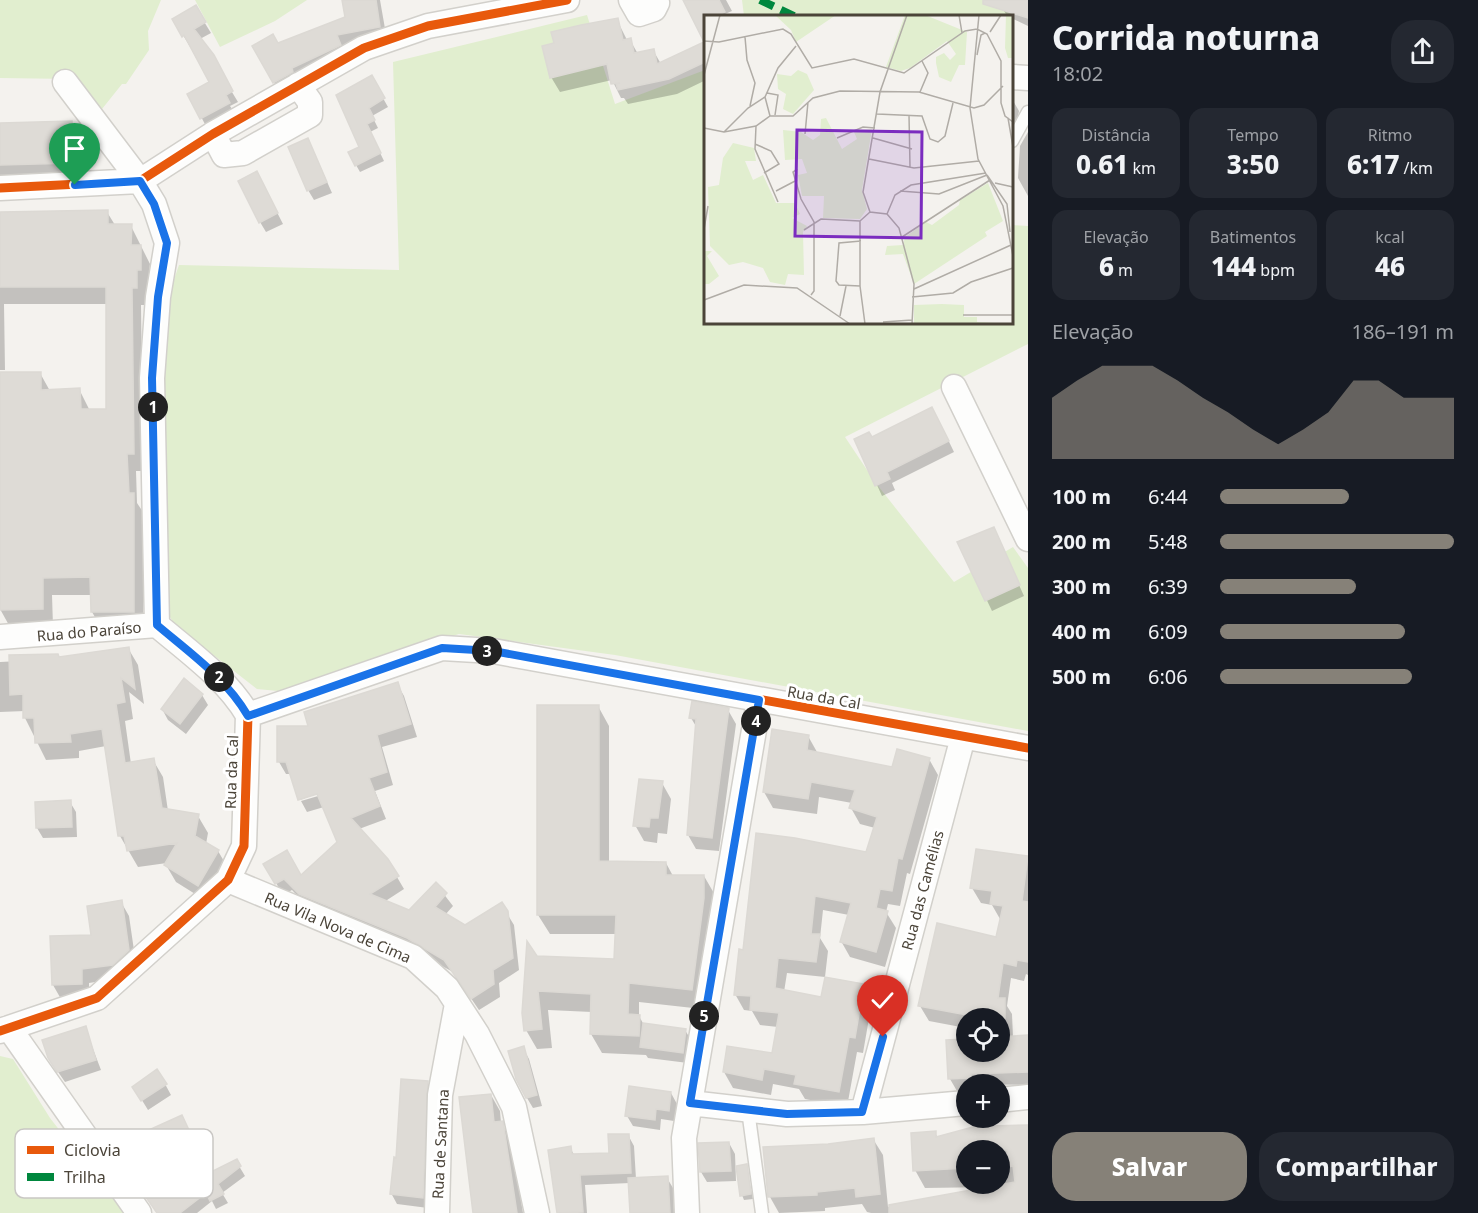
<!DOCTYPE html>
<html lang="pt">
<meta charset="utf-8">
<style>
:root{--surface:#171b24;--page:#242831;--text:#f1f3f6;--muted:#9ea1a6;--accent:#868178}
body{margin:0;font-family:"Noto Sans",sans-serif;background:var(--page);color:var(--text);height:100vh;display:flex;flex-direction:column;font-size:22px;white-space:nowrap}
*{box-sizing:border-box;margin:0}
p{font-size:20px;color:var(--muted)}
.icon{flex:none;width:33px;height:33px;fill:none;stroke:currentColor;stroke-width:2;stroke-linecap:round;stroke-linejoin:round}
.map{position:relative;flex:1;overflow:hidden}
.sheet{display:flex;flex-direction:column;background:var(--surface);width:450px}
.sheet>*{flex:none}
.controls{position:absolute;left:956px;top:1008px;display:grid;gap:12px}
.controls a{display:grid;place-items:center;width:54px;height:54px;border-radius:50%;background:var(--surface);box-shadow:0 3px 9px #0003;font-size:30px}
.pin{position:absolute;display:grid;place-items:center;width:51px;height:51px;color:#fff;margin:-62px -26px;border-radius:50% 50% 50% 0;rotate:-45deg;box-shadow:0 0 6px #0007}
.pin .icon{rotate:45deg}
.km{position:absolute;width:30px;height:30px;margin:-15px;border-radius:50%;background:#222;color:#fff;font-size:16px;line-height:30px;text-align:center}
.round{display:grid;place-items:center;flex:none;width:63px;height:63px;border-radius:24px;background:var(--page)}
.headline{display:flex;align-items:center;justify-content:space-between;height:102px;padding:0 24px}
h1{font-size:33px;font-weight:800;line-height:45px}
.figures{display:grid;grid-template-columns:repeat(3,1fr);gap:9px;height:102px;padding:6px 24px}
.figures div{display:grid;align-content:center;border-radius:15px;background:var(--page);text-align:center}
.figures b{font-size:26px;font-weight:800}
.figures small{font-size:16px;font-weight:400}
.figures p{font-size:16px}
.chart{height:168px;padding:12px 24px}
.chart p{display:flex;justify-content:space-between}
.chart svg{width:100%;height:108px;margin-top:6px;fill:var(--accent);opacity:.7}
.cta{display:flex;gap:12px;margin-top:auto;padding:12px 24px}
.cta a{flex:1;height:69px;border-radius:24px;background:var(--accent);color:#fff;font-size:24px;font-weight:800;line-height:69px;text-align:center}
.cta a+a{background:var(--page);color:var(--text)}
ul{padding:0 24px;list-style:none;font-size:20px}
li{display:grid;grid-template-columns:96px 72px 1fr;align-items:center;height:45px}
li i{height:15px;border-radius:8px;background:var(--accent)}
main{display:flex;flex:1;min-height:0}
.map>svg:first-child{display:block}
</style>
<main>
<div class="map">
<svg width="1028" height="1213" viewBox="0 0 1028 1213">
<rect width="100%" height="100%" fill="#f4f2ee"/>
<path fill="#e1eecf" d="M0,0H161L148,31L149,50L126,84H122L102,109L71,79L0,78Z
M195,0H307L275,21L220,47Z
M742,0H1013L1010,16H744Z
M587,15L615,104L705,70L706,322H1012V225L1028,226V344L845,437L875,482L954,582L1013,547L1028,568V731L615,655L459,634L278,691L257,689L175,625L163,606L161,317L179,265L399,270L393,62Z
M0,1056L13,1059L50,1118L124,1213H0Z"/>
<path fill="#0003" fill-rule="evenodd" d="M344,0H380L387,40L281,95L254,46L278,44L347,18Z
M685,0H726L732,11L725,14L727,16H706V42Z
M1006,0H1028V26L1007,16L1003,9Z
M195,7L211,33L200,39L238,102L230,106L235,113L207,128L189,94L211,82L174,20Z
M617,20L627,40H630L638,54L653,50L661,64L706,43V80L677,94L628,104L624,98H621L612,80L560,92L551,77Z
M371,77L388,107L372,116L378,128L370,132L384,161L360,172L356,165Z
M1012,99L1019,111L1012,145Z
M71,122L81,138L82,179L0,181V124Z
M1028,132V196L1018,178L1020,146Z
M313,150L332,193L314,200L308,190Z
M262,183L283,224L266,232L260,222Z
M107,212L115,225L131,226L150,264L146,305H141L143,471H136L137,503L143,512V629H102L92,612V595H52L53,626L10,627L0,609V374L40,373L50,391L79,389L90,411L107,410L108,304H4L5,370H0V214Z
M938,419L954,452L892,483L895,490L882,496L856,439H872Z
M994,529L1024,596L992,611L959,542Z
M128,648L138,665L144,704L129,692L133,719L125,721L131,764L153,760L163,777L168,811L198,816L208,833L206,844L218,851L228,868L208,902L176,882L166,865L167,863L138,867L120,836L106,746L79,751V758L46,760L25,718V711L0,712V662L60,659Z
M397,684L404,696L417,737L382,747L393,785L375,791L386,819L359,829L387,860L404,889L384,902L409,912L436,884L453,906L445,915L465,926L506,912L514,925L519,970L499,983L500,997L479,1010L453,972L400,943L307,906L292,890L283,895L265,864L301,878L339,842L324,807L307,812L301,801L325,794L324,791L300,800L292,774H286L279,762L310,728Z
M202,695L208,705L186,734L168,720L162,709Z
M598,706L609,726V862L666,863L673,876H704L715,895L702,1009L639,1002V1016L644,1025L685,1030L691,1040L688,1063L648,1058L646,1055L602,1053L591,1034L592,1012L548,1010L552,1048L537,1049L526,1030L537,958L616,961L617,934H550L538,915Z
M728,710L736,724L719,851L696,849L688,835L697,728L691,718Z
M808,736L817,752L893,769L929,759L938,775L910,874L907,873L900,906L888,904L886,912L896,928L885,967L850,957L841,941L849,915L823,910L820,938L828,951L825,977L787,973L784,992L823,999L863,985L872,1001L863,1053L857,1052L847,1107L805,1099L799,1089L773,1084L771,1095L733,1088L724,1072L773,1055L778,1027L760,1025L752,1011L744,1010L735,994L744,951L867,854L875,828L860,824L851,808L852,803L819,797L817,814L773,808L764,792Z
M662,783L671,799L667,834L658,833L657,843L644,841L635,825Z
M70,802L76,812L77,837L43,838L37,828L36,803Z
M977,850L1028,858V975L1026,974L1024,981L1011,978L1007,1006L1012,1014L1013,1037L1028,1036V1085L966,1084V1091H957L950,1079L966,1040V1052H999V1038L1010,1036L999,1034V1018H966V1028L929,1021L920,1006L997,938L1000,919L992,905L981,903L972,888Z
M121,902L129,916L136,964L121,978L89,983V998L61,999L53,985L52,938L93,936Z
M85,1028L101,1070L65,1082L56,1069Z
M523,1048L529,1059L542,1106L533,1108L527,1098Z
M427,1082L433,1093L428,1208L397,1204L391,1193L397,1159Z
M165,1084L171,1095L148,1110L140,1097Z
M671,1093L677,1104L674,1121L661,1119L660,1130L633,1126L627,1116Z
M491,1095L500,1111L501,1123L511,1139L523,1213H476Z
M1028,1126V1213H871L867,1212L862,1204L825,1208V1211L779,1213L770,1197L829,1146L873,1139L883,1155L888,1207L992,1187L925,1188L915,1170L935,1133L938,1138L988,1127ZM966,1150H999V1184H966Z
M628,1135L634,1146L636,1179L667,1178L673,1188L674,1213H632L630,1183L585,1185L587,1213H559L550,1151L570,1148L575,1156L610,1154Z
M729,1143L735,1154L736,1181L707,1182L701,1172L700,1145Z
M236,1161L245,1176L222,1193L228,1203L216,1209L212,1201L197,1213H158L210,1175Z
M746,1166L753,1199L744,1200L742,1195Z"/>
<path fill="#dedbd6" stroke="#dcd9d4" stroke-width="1.5" d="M342,0H376L380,27L337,35L341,45L292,68L293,72L273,83L252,46L273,34L278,43L345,17Z
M683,0H719L725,12L716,16H705V62L669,79L618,90L616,84L620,83L611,84L607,64L550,78L542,46L554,43L551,32L581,25L618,18L623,40L631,38L634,53L654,49L657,64L704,42Z
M983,0H1028V18L983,4Z
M196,5L206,22L194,29L214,55L233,91L226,95L230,103L200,119L187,94L209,82L184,35L182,37L172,19Z
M372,75L385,98L369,108L375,120L367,124L381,153L355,166L348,152L359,147L336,95Z
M72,121L74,163L0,165V123Z
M308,138L327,182L307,191L288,147Z
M257,171L278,213L259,223L238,181Z
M108,210V224H132L131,245H141V270H137V288H132L134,454H127L129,493H134V612H91L90,577L43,578V609L0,610V372H41V390L80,388L81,409H106V287H0V212Z
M932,407L949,441L887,472L890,479L875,486L854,439L869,432L872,437Z
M994,527L1020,585L985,601L957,542Z
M129,647L135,689L121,678L125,702L116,704L125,763L154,758L162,808L199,814L195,836L219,850L198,886L164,865L177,843L127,851L124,836H118L102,729L70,734L71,742L35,743L34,718H23V694L10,695L9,655L58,654L59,657Z
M184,678L203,694L180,724L161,709Z
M398,682L411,724L377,735L387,772L369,778L380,806L351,818L388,859L399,876L370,894L409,910L436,882L447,893L435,907L465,925L502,902L508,911L513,958L493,970L494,984L471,999L444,960L407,938L299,894L284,879L275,884L263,864L287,850L301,875L337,842L317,794L298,800L286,762H277V726H308L304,712Z
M692,701L729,708L712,838L687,835L696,719L689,718Z
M537,705H599V861L666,862V875H704V898L692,990L629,983L628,1014L640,1015L639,1036L590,1034L591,994L538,991L542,1029L524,1031L522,1013L527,941L537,956L614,959L616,915H537Z
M772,729L809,735L807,750L892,767L897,749L930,758L902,859L898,858L892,891L880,889L876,908L888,911L876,952L840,942L851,903L815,896L811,934H820L816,962L778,958L775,988L821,997L825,977L864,984L855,1038L849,1037L839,1092L794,1084L796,1075L764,1069L762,1080L723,1072L727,1046L772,1053L779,1013L750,1010L751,996L734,995L739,949L743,950L756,833L795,838L866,852L877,817L849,808L855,790L811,782L808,799L763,792Z
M639,779L663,781L658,818H650L649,827L633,826Z
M71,800L72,827L36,828L35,802Z
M976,849L1028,856L1022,901L1028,902V962L1017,960L1016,966L1003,963L998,998H1005V1018H983L918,1006L937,923L996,937L1003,906L990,904L992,891L970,888Z
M122,900L129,950L113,965L82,969V984L52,985L50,936L91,935L87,906Z
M643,1023L686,1029L683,1053L640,1047Z
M86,1026L96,1060L57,1072L48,1058L42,1040Z
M1028,1035V1072L971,1074V1078L948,1079L946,1040L966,1039V1052H999V1037Z
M524,1046L537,1095L526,1098L516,1079L508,1051Z
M157,1069L167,1084L141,1101L132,1087Z
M401,1079L428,1081L423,1198L390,1194L394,1157L396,1158Z
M629,1086L671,1092L669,1111L656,1109L655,1120L625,1116Z
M491,1094L494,1122L503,1121L517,1213H473L459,1097Z
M182,1115L209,1173L237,1159L241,1166L218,1184L224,1194L210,1201L206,1193L180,1213H157L111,1147Z
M988,1123L989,1126L1028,1125V1213H889V1205L1015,1182L1013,1166L1008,1167L1007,1150H966V1168L913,1171L911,1133L936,1131V1137Z
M608,1134H629L631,1173L580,1175L583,1212L557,1213L548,1150L571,1146L572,1154L609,1153Z
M874,1138L880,1194L856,1197L855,1188L817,1192V1195L768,1197L763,1147L828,1144Z
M729,1142L731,1171L700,1172L698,1143Z
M747,1164L751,1194L740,1196L736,1166Z
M668,1176L670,1213H630L628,1178Z"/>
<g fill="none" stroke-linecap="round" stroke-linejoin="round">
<g stroke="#d2d0cb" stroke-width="15">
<path id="service" d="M1012,141L1028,112
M748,1110L762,1213"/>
</g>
<g stroke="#d2d0cb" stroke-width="27">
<path id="minor" d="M631,0L639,14L654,9L657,3L655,0
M1012,77L1028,78
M65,82L140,181L154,204L167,243L158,297L152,378L157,625
M213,134L224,155L243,153L310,115V102L298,85
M0,188L140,181L213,134L364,48L428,26L567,0
M954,387L1028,539
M0,637L157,625C190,653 226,678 248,715
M228,880L413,957L447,988L477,1034L514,1107L537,1213
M9,1028L139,1213
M0,1031L97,998L228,880L244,846L248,715L442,648L493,651L1028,748
M999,1100L1028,1097
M690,1103L787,1114L863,1112L966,1103
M863,1112L963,737
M437,1213L440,1095L457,1004
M687,1213L684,1138L759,701"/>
</g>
<use href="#service" stroke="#fdfdfc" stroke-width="12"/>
<use href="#minor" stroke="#fdfdfc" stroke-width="24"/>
<path stroke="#00873e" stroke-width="8" stroke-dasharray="15 8" stroke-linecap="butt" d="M760,0L794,16"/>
<g stroke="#fff" stroke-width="13">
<path id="cycleway" d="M0,188L140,181L213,134L364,48L428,26L567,0
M0,1031L97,998L228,880L244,846L248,715L442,648L493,651L1028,748"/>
</g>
<use href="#cycleway" stroke="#e8590c" stroke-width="9"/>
</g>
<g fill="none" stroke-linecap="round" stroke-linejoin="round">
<g stroke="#fff" stroke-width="12">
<path id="route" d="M75,185L140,181L154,204L167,243L158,297L152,378L157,625C190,653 226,678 248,716L442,648L493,651L759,700L690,1103L787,1114L862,1112L883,1037"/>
</g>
<use href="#route" stroke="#1a73e8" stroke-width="8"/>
</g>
<g text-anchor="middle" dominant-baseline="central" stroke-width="6" stroke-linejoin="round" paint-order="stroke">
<g font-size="15" fill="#4b4439" stroke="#fff">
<text transform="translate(89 631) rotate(-5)">Rua do Paraíso</text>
<text transform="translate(824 697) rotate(10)">Rua da Cal</text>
<text transform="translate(231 772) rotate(-88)">Rua da Cal</text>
<text transform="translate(922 890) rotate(-75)">Rua das Camélias</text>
<text transform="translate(338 927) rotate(23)">Rua Vila Nova de Cima</text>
<text transform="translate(440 1144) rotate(-87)">Rua de Santana</text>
</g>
</g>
<g transform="translate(704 15)">
<rect width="309" height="309" fill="#f4f2ee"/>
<path d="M71,0H132L92,27L87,15ZM201,0H221L263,17L261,50H255L247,67L235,62L232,48V42L240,38L246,45L252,39L243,26L206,53L197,56L182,52ZM302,0H309V43H304L301,33ZM94,55L103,59L110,75L89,99L79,94L82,79L74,74L73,59L87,61ZM122,103L138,134L153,124L150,117L153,115L168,114L158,175L163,194L156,204L119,203L120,181H98L94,160L103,158L98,144L81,145L79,115L97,117L109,125L116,120L117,104ZM29,128L50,133L52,146H41L49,165L59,160L72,188H91L96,199L88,203L103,211L99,217L100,260L84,259L81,270L66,267L59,253L39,247L25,250L6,231L4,172L15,170L19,143ZM284,168L299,206L281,217L283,221L210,269L199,239L181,240L183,231L199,230L201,222L222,207L228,210L255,190L256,185ZM0,236H8L3,241L15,261L5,269H0ZM238,289L260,290V302H273V307L309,309H210V290Z" fill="#e1eecf"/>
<path fill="none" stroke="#b0aca6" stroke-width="1.5" d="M203,0L176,77L159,177L166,197L183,199L195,213L210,269L208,309M255,0L258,18M275,0L266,93L274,144L299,191L309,241M286,17L297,0M41,22L43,45L51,68L46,91M0,26L15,27L79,14L87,19L108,53L150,44L200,58L261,16L273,14L283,19L297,46V88L301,101L309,107M273,40L277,20L281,18M0,60L16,0M216,77L224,58L218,46M63,78L74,80L71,100M61,82L66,101M173,99L218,101L226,124L234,127L241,121L249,88M205,100L206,152M304,103L309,132M52,111L51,134L74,187M0,113L20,117L52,111L66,101H89L109,83L136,76L215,77L270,93L280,90L299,71M20,117L44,93L61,82L74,53L92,31M101,119L104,87M133,123L159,112L171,113M169,123L208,134M51,129L67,136L75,149L60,158M165,144L210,153L275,146M91,157L93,154L89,157L97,184L110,207V276L107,280M283,160L303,189L306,217M291,168L309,172M72,176L93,165M196,176L235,179L283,160M183,199L191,180L207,170L282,158M0,214L4,191M100,215L117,204L156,206M198,222L286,165M156,271L135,270L132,266L135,228L157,226M210,274L307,230M208,282L249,278L267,267L309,253M0,285L40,270L93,273L146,309M259,300H309M136,301L142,271M179,307L208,305M161,309L156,271V206L166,197"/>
<path fill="#7b2cbf" fill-opacity="0.15" stroke="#7b2cbf" stroke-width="3" d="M93,115L218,117L217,223L91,221Z"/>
<rect width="309" height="309" fill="none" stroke="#4b4439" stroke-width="3"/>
</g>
<rect x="15" y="1129" width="198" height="69" rx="9" fill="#fff" stroke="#c9c7c4" stroke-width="1.5"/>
<rect x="27" y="1146" width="27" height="8" fill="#e8590c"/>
<rect x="27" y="1173" width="27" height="8" fill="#00873e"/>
<g font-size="16" fill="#4b4439">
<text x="64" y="1156">Ciclovia</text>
<text x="64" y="1183">Trilha</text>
</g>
</svg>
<div class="controls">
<a><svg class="icon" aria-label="locate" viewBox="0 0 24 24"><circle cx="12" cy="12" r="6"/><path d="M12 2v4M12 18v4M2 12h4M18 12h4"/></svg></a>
<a>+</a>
<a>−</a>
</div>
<div class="pin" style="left:75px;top:185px;background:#1e9e55"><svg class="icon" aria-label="arrive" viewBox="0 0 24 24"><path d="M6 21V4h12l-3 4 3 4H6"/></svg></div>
<div class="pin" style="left:883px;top:1037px;background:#d93025"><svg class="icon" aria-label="check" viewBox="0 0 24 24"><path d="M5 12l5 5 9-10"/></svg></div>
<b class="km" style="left:153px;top:407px">1</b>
<b class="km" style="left:219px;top:677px">2</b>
<b class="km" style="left:487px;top:651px">3</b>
<b class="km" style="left:756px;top:721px">4</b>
<b class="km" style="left:704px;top:1016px">5</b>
</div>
<section class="sheet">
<div class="headline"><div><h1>Corrida noturna</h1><p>18:02</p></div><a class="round"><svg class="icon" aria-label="share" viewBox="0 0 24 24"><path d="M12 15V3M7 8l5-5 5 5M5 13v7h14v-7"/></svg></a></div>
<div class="figures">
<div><p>Distância</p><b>0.61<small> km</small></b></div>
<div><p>Tempo</p><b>3:50</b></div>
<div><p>Ritmo</p><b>6:17<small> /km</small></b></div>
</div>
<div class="figures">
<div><p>Elevação</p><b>6<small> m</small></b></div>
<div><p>Batimentos</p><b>144<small> bpm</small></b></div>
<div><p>kcal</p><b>46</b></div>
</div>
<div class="chart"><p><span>Elevação</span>186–191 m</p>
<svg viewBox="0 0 160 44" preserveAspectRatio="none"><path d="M0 44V19L10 12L20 6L30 6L40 6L50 12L60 19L70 25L80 32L90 38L100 32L110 25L120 12L130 12L140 19L150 19L160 19V44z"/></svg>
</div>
<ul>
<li><b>100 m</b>6:44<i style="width:55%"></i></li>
<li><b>200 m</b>5:48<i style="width:100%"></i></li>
<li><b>300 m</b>6:39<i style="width:58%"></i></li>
<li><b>400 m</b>6:09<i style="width:79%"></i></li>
<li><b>500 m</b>6:06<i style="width:82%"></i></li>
</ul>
<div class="cta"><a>Salvar</a><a>Compartilhar</a></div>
</section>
</main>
